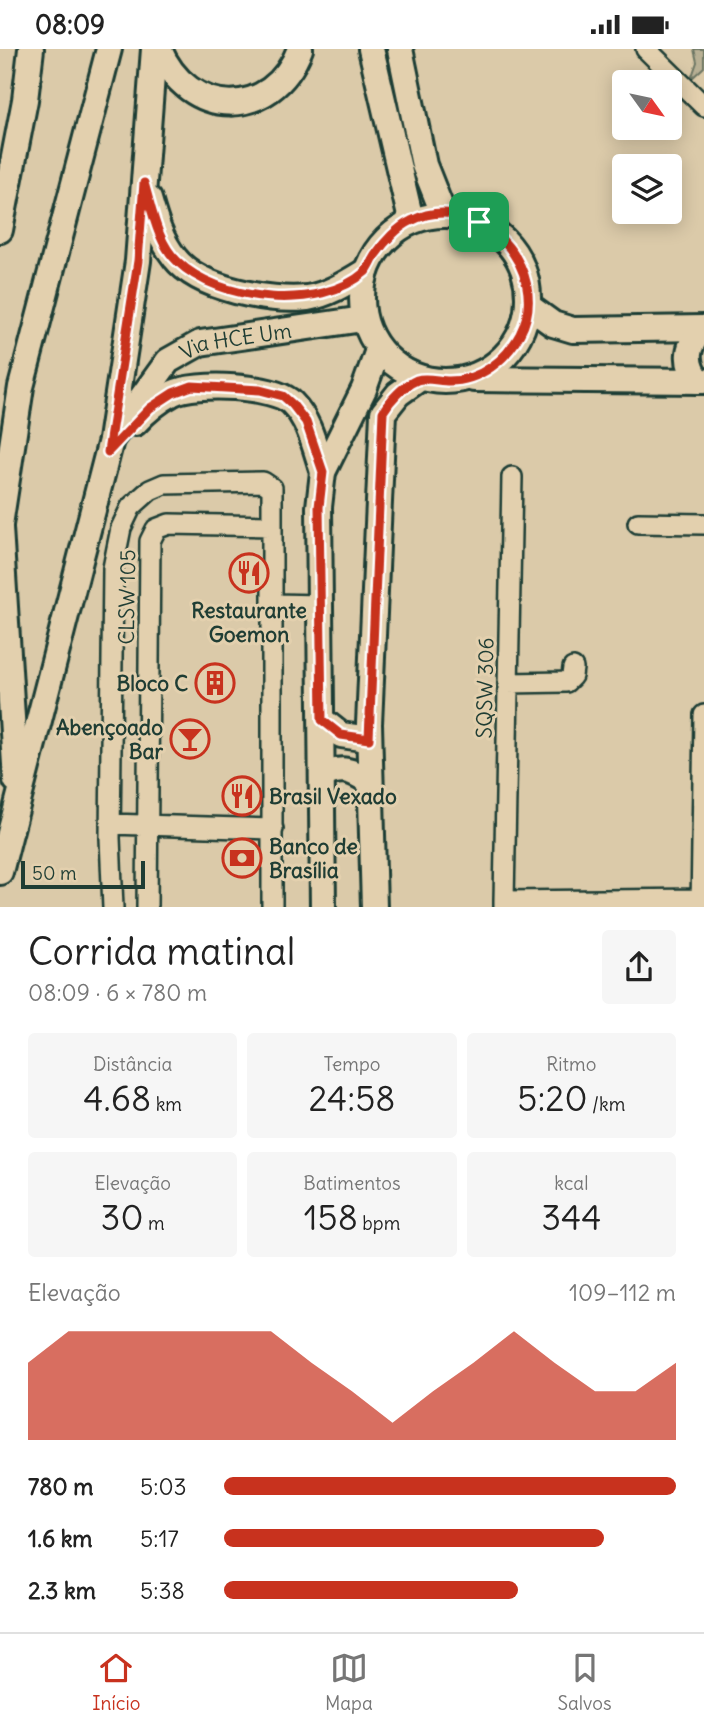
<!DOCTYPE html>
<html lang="pt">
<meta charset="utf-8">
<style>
:root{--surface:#fff;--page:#f6f6f6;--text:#222;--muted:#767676;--line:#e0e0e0;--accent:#c8321e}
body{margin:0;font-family:Delius,sans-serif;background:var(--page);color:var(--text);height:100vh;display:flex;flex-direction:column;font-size:26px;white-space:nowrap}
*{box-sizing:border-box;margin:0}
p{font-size:23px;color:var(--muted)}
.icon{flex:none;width:38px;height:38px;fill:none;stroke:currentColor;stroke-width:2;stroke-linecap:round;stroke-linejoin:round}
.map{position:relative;height:858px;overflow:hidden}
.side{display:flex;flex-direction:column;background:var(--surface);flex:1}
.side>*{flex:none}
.needle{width:46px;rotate:123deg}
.fabs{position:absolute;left:612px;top:21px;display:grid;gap:14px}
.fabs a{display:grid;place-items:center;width:70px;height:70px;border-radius:7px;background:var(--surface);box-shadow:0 4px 18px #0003;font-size:35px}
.scale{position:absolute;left:21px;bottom:18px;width:124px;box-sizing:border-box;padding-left:7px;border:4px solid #1f3d34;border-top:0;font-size:19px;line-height:24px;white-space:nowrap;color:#1f3d34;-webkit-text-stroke:5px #e3d0ae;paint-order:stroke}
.pin{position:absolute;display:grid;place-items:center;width:60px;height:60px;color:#fff;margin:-30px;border-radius:14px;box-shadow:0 4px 10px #0006}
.round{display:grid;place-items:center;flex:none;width:74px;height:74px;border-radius:7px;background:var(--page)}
.headline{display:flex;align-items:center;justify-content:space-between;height:119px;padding:0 28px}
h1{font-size:38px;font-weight:600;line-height:52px}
.stats{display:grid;grid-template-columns:repeat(3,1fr);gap:10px;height:119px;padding:7px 28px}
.stats div{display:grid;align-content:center;border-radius:7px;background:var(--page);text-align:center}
.stats b{font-size:35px;font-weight:600}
.stats small{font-size:19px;font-weight:400}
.stats p{font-size:19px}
.chart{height:196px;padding:14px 28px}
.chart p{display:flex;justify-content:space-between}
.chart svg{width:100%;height:126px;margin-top:7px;fill:var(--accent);opacity:.7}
ul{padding:0 28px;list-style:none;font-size:23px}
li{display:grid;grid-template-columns:112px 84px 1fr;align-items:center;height:52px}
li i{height:18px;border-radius:9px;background:var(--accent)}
.status{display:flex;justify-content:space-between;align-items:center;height:49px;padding:0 35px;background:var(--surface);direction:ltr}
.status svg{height:19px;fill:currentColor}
.tabs{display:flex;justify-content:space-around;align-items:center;height:98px;border-top:2px solid var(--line);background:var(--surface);font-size:19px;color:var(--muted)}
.tabs a{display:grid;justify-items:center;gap:4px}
.tabs .active{color:var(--accent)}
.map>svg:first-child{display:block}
</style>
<div class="status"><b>08:09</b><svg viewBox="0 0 49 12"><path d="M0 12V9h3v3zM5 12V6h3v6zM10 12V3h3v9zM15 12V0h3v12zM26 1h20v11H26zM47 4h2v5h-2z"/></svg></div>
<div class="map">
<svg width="704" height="859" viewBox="0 0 704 859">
<rect width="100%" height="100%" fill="#dbcaa9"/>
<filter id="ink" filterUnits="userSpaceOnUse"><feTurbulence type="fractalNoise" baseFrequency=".0143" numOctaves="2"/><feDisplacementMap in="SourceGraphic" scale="14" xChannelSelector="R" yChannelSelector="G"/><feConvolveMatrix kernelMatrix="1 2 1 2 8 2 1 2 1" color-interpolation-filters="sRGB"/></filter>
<g filter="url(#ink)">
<path fill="#b8b094" stroke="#6c7664" stroke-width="2" d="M694,0H704V18L691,30L697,13Z"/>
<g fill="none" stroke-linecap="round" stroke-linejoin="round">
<g stroke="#1f3d34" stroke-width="24">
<path id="minor" d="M646,0L704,57
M638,474L704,475
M274,555L320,556
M508,634L566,633L572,627L573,619
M110,775L273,780
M504,852L512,428
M113,859L110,789L113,519L121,479L131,458L150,441L164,435L263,433L272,439V859
M147,859L150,492L156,480L169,475L271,477
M504,859V852L704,850
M701,859L704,666"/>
</g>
<g stroke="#1f3d34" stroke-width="30">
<g id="major">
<path d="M159,0C188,70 272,73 300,0"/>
<path d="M371,0L411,171"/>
<path d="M400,0L424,116L443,164"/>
<path d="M149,150C155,171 161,192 175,209C199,240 270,253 307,249C328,246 348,233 366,222"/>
<circle cx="445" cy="249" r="83"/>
<path d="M0,181L25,51L31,0"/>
<path d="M528,257L553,275L573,281L704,279"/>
<path d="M474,330L704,332"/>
<path d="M698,332C684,313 686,295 704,280"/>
<path d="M135,374C146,362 158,352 173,344C195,333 274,336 292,354C310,372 315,399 323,423"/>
<path id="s1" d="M113,388L168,312L200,294L363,270"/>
<path d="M0,476L21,338L109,0"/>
<path d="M0,479L16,731"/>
<path d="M322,671L341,686L369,690"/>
<path d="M322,727C342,717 352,721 370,733"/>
<path d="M0,823L111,391L138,212L154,0"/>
<path d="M323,859L319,458L323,423L364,340L378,301"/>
<path d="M374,859L369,675L383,364L398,345L419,330"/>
</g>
</g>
<use href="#minor" stroke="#e3d0ae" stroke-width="19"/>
<use href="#major" stroke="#e3d0ae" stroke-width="24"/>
</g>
</g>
<g fill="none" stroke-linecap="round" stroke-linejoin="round" filter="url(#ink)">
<g stroke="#fff" stroke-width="14">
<path id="route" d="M144,134C152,160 157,193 177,212C219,253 320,263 365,223C370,218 372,210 376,205C384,193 398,178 411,172C477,138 554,221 520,285C506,311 480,332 449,332C439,332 426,328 417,331C403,337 390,351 383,363L369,690L341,686L322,671L319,458L323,423L306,373L292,355L283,347L260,341L192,337L173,344L150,359L108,403L138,212Z"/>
</g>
<use href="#route" stroke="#c8321e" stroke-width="9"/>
</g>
<defs>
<g id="restaurant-ring" transform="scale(2.0125)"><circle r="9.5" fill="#e3d0ae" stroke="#c8321e" stroke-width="1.5"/><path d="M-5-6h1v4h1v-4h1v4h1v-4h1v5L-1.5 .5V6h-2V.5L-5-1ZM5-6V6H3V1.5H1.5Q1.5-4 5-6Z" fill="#c8321e"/></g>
<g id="building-ring" transform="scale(2.0125)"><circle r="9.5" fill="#e3d0ae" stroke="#c8321e" stroke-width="1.5"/><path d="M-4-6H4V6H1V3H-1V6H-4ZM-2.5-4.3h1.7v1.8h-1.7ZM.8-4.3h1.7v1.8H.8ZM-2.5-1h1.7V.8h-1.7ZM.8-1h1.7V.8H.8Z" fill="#c8321e"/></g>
<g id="bar-ring" transform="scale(2.0125)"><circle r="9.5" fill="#e3d0ae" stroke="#c8321e" stroke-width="1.5"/><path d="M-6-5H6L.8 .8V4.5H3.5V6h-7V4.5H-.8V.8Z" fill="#c8321e"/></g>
<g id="bank-ring" transform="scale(2.0125)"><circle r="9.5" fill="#e3d0ae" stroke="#c8321e" stroke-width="1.5"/><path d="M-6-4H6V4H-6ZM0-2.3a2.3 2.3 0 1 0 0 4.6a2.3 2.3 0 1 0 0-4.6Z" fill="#c8321e"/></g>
</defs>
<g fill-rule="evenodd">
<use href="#restaurant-ring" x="249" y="524"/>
<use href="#building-ring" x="215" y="634"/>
<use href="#bar-ring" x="190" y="690"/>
<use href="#restaurant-ring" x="242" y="747"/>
<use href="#bank-ring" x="242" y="809"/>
</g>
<g text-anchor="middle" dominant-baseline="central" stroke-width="6" stroke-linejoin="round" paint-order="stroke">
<g font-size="21" fill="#1f3d34" stroke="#e3d0ae">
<text stroke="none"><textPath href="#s1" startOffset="166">Via HCE Um</textPath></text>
<text transform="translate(127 548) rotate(-89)">CLSW 105</text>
<text transform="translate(485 639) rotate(-89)">SQSW 306</text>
</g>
<g font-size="21" font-weight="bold" fill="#1f3d34" stroke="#e3d0ae" text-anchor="end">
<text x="249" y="561" text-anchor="middle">Restaurante<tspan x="249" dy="24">Goemon</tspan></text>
<text x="188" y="634">Bloco C</text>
<text x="163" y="678">Abençoado<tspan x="163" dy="24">Bar</tspan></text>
<text x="269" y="747" text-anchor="start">Brasil Vexado</text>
<text x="269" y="797" text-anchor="start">Banco de<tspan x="269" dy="24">Brasília</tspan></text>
</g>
</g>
</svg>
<div class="fabs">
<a><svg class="needle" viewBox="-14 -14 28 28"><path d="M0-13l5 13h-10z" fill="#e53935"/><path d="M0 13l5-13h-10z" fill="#767676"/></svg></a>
<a><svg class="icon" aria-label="layers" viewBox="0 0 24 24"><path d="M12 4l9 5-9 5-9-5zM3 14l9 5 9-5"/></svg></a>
</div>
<div class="scale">50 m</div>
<div class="pin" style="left:479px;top:173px;background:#1e9e55"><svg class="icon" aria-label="arrive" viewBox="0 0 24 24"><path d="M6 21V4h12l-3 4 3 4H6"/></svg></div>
</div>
<section class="side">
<div class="headline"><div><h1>Corrida matinal</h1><p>08:09 · 6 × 780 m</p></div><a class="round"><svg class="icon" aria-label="share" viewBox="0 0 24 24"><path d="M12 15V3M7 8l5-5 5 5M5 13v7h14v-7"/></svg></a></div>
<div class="stats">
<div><p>Distância</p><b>4.68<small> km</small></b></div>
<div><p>Tempo</p><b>24:58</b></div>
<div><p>Ritmo</p><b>5:20<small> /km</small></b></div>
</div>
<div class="stats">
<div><p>Elevação</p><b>30<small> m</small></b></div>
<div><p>Batimentos</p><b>158<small> bpm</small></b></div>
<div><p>kcal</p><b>344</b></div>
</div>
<div class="chart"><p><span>Elevação</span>109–112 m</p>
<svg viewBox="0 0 160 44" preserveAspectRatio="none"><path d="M0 44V17L10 6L20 6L30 6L40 6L50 6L60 6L70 17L80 27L90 38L100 27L110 17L120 6L130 17L140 27L150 27L160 17V44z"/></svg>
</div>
<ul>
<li><b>780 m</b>5:03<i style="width:100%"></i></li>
<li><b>1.6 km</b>5:17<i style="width:84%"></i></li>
<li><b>2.3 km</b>5:38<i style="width:65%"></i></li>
</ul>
</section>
<nav class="tabs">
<a class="active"><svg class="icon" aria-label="home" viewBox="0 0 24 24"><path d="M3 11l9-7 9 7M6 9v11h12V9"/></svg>Início</a>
<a><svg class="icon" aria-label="map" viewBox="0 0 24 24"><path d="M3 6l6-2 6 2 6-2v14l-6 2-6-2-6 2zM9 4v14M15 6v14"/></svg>Mapa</a>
<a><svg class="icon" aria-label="saved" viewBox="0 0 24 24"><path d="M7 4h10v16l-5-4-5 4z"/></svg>Salvos</a>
</nav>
